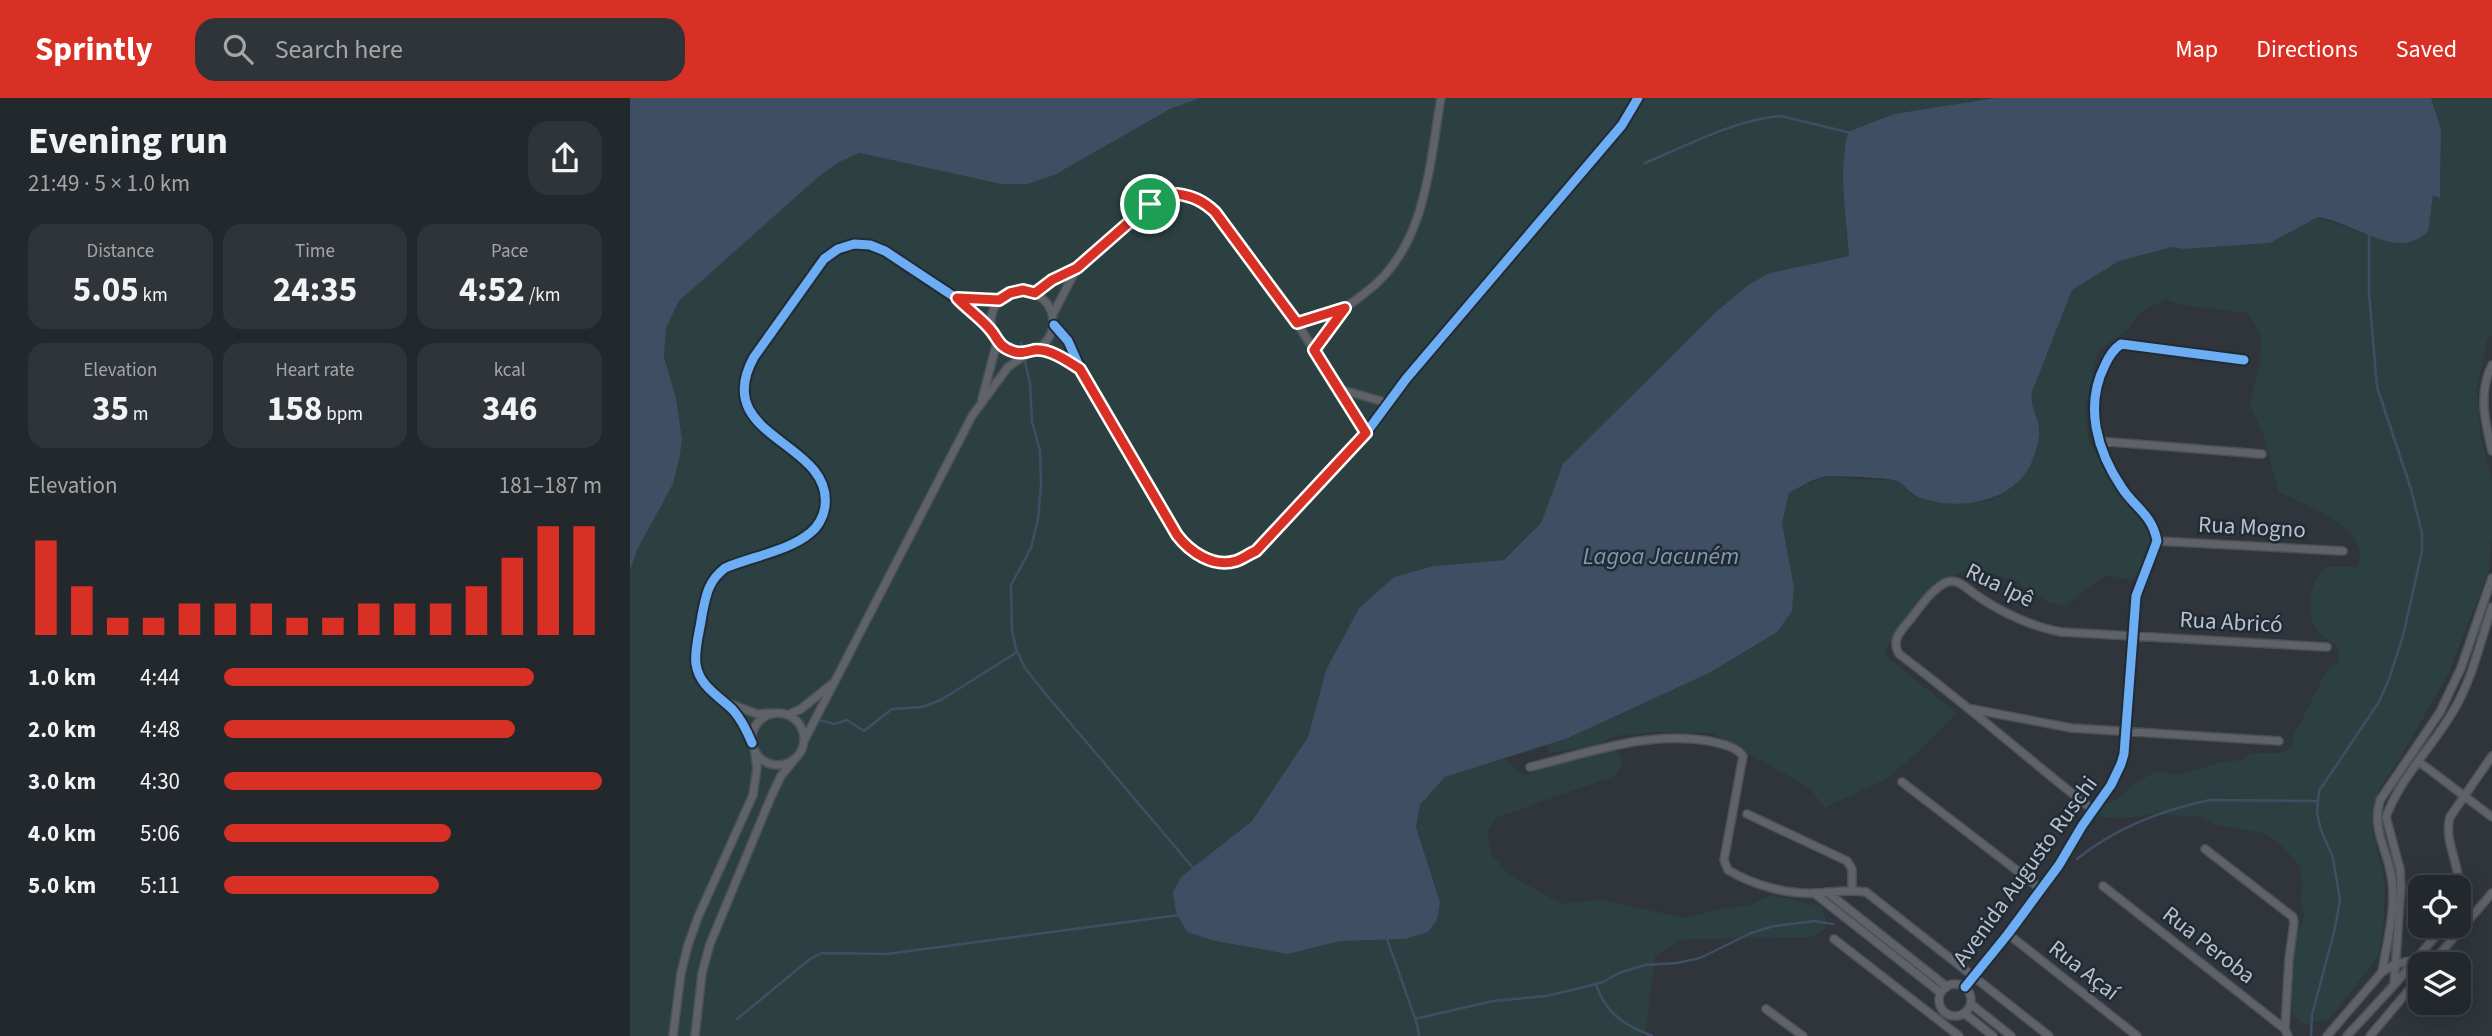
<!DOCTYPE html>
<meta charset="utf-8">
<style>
:root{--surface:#23282c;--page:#2f3438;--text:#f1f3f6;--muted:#a3a6a9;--line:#404448;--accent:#d93025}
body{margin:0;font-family:"Source Sans 3",sans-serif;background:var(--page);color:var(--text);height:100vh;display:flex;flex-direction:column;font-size:26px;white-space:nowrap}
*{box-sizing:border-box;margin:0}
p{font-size:23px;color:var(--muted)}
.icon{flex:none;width:38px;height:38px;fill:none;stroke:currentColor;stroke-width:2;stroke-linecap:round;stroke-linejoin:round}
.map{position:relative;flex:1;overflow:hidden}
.drawer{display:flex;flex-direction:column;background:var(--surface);width:630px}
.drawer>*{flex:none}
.tools{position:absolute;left:1778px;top:777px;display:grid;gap:14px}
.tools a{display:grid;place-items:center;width:63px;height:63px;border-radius:14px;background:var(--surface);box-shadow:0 4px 18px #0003,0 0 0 2px var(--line);font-size:35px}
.pin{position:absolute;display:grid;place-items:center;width:60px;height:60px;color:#fff;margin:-30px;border:4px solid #fff;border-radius:50%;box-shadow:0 2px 7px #0007}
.round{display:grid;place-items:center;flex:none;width:74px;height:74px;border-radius:21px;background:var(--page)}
.overview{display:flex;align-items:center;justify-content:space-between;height:119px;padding:0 28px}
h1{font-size:38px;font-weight:700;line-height:52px}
.metrics{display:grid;grid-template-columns:repeat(3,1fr);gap:10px;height:119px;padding:7px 28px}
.metrics div{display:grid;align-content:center;border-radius:18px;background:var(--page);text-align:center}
.metrics b{font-size:35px;font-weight:700}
.metrics small{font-size:19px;font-weight:400}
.metrics p{font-size:19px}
.chart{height:196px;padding:14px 28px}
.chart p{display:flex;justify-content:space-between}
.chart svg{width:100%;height:126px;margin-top:7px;stroke:var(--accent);stroke-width:6}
ul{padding:0 28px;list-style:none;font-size:23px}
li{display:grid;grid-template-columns:112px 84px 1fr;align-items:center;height:52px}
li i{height:18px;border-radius:9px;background:var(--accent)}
header{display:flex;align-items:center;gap:42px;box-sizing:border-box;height:98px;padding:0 35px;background:var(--accent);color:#fff}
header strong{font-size:33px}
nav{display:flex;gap:38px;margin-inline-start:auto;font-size:24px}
.search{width:490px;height:63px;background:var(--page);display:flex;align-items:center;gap:18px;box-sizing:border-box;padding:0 24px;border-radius:21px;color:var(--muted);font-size:26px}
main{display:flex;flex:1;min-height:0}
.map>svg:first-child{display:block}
</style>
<header>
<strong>Sprintly</strong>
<div class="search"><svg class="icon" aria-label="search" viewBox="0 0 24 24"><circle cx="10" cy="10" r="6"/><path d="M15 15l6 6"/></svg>Search here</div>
<nav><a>Map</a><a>Directions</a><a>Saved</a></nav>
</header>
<main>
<section class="drawer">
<div class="overview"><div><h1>Evening run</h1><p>21:49 · 5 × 1.0 km</p></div><a class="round"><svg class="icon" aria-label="share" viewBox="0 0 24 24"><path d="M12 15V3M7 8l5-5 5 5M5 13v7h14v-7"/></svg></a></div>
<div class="metrics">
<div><p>Distance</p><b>5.05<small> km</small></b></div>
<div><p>Time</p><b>24:35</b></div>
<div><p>Pace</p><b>4:52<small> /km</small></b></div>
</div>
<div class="metrics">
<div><p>Elevation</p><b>35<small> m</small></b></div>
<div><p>Heart rate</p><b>158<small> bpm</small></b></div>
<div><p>kcal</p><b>346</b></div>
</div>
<div class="chart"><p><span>Elevation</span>181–187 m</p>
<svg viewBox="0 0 160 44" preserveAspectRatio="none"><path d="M5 44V11M15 44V27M25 44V38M35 44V38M45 44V33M55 44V33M65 44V33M75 44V38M85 44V38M95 44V33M105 44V33M115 44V33M125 44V27M135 44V17M145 44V6M155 44V6"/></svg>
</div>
<ul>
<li><b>1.0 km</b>4:44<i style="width:82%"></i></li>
<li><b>2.0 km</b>4:48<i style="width:77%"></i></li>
<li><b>3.0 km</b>4:30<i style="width:100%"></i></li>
<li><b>4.0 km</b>5:06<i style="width:60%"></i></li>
<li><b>5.0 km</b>5:11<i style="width:57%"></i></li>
</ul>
</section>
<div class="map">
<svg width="1862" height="938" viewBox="0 0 1862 938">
<rect width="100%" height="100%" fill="#2f353b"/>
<path fill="#2c4042" d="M570,0H1365L1264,16L1218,34C1208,76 1215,116 1219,158L1140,175L1120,187L1087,213L934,366L911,425L873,462L804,468L764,479L729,510L696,572L678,639L622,723L551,779L658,856L710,843L775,841L798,834L807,822L810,803L786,728L790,708L815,679L876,660L887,673L895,677L983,649C992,659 995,668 985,678L865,720L857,734L861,756L878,776L931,806L971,802L1055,820L1096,810L1119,807L1142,797L1192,809L1196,824L1194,832L1181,839L1053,841L1025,858L1016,931L1011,938H0V472L8,450L43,386L50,357L52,341L46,300L34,259L36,230L49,203L187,80L209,64L230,55L371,86H397L540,11Z
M1801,0H1862V237L1857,242L1847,289L1850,336L1862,381V439L1859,472L1819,574L1771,659L1751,687L1743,707L1742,731L1755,784L1753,831L1748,859L1700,920L1675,927L1663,917L1659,860L1674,819L1671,800L1673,785L1669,767L1652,748L1637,736L1584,726L1571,719L1521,716L1498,720L1468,719L1469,708L1487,702L1503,687L1526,673L1548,677L1593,664L1612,662L1621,655H1651L1662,650L1663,639L1697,572L1709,564V550C1701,544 1688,536 1684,527C1676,508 1681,482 1696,469H1728C1729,464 1731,458 1730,453C1724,425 1672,405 1649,394L1633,336L1620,306L1630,264L1631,237L1617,215L1552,207L1536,201L1512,213L1494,235L1468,253L1455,310L1459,344L1492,399L1518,431L1520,443L1510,475L1502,482L1476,477L1434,508L1419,504L1399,493L1385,482L1340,471L1303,486L1260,543L1254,556L1326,615L1288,654L1256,681L1194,710L1180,690L1082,635L1025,634L984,638L965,648L919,655L916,647L938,640L1079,575L1162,513L1164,489L1152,425L1159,395L1193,379L1267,383L1284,398L1303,404L1358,403L1379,391L1391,381L1403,362L1410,331L1400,300L1402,294L1442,192L1489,163L1542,149L1554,151L1640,145L1687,119L1738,137L1772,145L1801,112L1803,97L1809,100C1812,65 1814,33 1801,0Z"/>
<path fill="#3e4f64" d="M0,0H570L540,11L424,77L397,86H371L230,55L209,64L187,80L49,203L36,230L34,259L46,300L52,341L50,357L43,386L8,450L0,472Z
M1365,0H1801L1811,31L1810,100L1803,97L1798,134C1791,139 1782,145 1773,145C1748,146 1714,123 1688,119L1640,145L1553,151L1542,149L1489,163L1442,192L1402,294C1399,307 1408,318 1409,330C1410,338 1406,354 1403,361C1387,405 1327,414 1288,399C1280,396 1275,387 1267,383C1260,380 1202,377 1193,379C1182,381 1169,390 1159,395L1152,425L1164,489L1162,513L1147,534L1079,575L938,640L815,679L790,707L786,729L810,804L807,822L798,834L775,841L710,843L658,856L586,843L557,834L546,814L543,795L551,779L622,723L678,639L696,572L729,510L764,479L804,468L874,462L911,425L933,366L1087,213L1120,186L1140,175L1219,158C1216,116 1208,76 1218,34L1264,16Z"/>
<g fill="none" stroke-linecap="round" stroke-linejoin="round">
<path stroke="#3e4f64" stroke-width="2.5" d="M1015,65C1056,48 1107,21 1151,18L1221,35
M391,245L400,286L402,324L410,353L411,387L408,421L401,450L381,487L382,532L386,551L395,570L414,594L564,771
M188,622L205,626L217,622L234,633L262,611L292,609L311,602L387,554
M1447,761C1485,730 1532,712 1580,702L1687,703
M756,838L787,926L789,938
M966,886C975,915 994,927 1022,938
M107,921L180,861L192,855L257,856L549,817
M785,921L863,903L916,898L942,892L973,884L989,875L1015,867L1047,865L1070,860L1121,835L1144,828L1185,823L1203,826
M1681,938L1682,917L1705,830L1710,802L1703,760L1691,732L1687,715L1689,693L1749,604L1759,581L1773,538L1792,453V435L1781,391L1747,289L1739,195V137"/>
<g stroke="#4c5156" stroke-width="10">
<path id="street" d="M361 224a31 31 0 1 1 62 0a31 31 0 1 1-62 0Z
M405,195L422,182L447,170L520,106C544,92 565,95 585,114L667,225L736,335
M326,200L369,202
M423,216L447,170
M667,225C682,220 699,217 713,210C721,207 728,200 735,195C796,150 799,69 811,0
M424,227L438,243L450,270L547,437C560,454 583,470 606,463C612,461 619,456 626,453L736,335L776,281L992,27L1008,0
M406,252L430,259L449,270
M684,252L715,210
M1862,267C1848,294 1855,324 1862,353
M709,291L758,305
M352,301L367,244
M1468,343L1632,356
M1527,443L1713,453
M98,605L127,616L140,615
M1342,611L1441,630L1649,643
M122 641a26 26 0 1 1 52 0a26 26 0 1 1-52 0Z
M157,617L171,611L202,586
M174,643L342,318L378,269L398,255
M122,645C117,633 112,622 103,612C89,598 69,588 66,566C64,551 70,533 72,517C76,497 78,483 95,470C120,459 159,453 180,435C188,429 194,418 195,408C203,343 79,340 124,259L194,161L208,151L224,146L240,147L255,153L326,200L363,235
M1788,663L1862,719
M900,669C959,655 1019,632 1079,643C1092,646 1105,648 1113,658L1094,762L1098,772C1123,787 1158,797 1187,795C1204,794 1219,791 1236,794L1419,938
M1272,684L1411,791
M1463,712C1398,661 1336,606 1269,556C1261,542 1270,534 1279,523C1289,511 1302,490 1317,484C1328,480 1337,491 1346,497C1369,513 1402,529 1431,534L1697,549
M1117,716L1217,763L1222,771V791
M1575,751L1663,819L1664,825L1659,861L1655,931
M1473,788L1655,931L1658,938
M1829,793C1831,767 1813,743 1820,719L1862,658
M1197,794L1317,889
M1184,795L1311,895
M1378,836L1507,938
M1204,841L1329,938
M1801,866L1862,795
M1752,874C1757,844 1766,812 1762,782C1758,752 1741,732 1750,702L1810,614L1831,570L1862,480
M1765,886L1814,828
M1309 902a16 16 0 1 1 32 0a16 16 0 1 1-32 0Z
M1335,889L1378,836L1429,767L1452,728L1481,687L1491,666L1494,656L1506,498L1527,443C1522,416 1505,410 1492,390C1467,353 1454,308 1475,267C1479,258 1484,251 1491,246L1614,262
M1341,906L1381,938
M1136,911L1173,938
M1334,915L1363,938
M43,938L51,875L58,847L68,819L123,697L127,670L125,656
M65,938L72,875L80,846L141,699L151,678L164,662
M1697,938L1752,874L1765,866L1785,862
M1717,938L1764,887L1771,789L1770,771L1756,719C1770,680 1802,649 1822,615C1842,583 1850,544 1862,509
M1740,938L1790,879"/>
</g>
<use href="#street" stroke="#5f6369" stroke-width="7"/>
<g stroke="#212b36" stroke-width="13">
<path id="cycleway" d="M424,227L438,243L450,270L547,437C560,454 583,470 606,463C612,461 619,456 626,453L736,335L776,281L992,27L1008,0
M122,645C117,633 112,622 103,612C89,598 69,588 66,566C64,551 70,533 72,517C76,497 78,483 95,470C120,459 159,453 180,435C188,429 194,418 195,408C203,343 79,340 124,259L194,161L208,151L224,146L240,147L255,153L326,200L363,235
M1335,889L1378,836L1429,767L1452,728L1481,687L1491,666L1494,656L1506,498L1527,443C1522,416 1505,410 1492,390C1467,353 1454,308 1475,267C1479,258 1484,251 1491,246L1614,262"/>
</g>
<use href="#cycleway" stroke="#6dadf4" stroke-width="9"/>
</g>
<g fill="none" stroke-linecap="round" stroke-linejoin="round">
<g stroke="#fff" stroke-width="14">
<path id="route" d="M547,96C563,98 573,103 585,114L667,225L715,210L684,252L736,335L626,453C619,456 612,461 606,463C583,470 560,454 547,437L450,271C438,263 419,250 404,252C396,254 390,256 382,253C371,249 369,244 363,235C355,223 337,211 327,200L369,202L380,195L393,192L405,195L422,182L447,170L520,106L532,99Z"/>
</g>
<use href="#route" stroke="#d93025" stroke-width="9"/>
</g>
<g text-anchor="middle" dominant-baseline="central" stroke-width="5" stroke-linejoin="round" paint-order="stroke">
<g font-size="23" fill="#bac1cb" stroke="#212b36">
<text transform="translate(1622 429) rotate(3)">Rua Mogno</text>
<text transform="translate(1370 487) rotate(26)">Rua Ipê</text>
<text transform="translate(1601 524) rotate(3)">Rua Abricó</text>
<text transform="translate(1395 773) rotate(-54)">Avenida Augusto Ruschi</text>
<text transform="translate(1579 847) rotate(38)">Rua Peroba</text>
<text transform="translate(1454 872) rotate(38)">Rua Açaí</text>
</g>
<g font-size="24" font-style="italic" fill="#8398b0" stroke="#212b36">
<text x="1031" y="458">Lagoa Jacuném</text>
</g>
</g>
</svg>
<div class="tools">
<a><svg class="icon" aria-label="locate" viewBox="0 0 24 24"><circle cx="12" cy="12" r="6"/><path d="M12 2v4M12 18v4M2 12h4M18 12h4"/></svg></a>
<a><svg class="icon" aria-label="layers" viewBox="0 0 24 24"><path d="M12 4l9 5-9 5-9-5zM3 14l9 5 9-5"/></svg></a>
</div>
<div class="pin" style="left:520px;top:106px;background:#1e9e55"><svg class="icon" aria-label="arrive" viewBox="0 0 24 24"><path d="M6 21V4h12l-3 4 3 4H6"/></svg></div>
</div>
</main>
